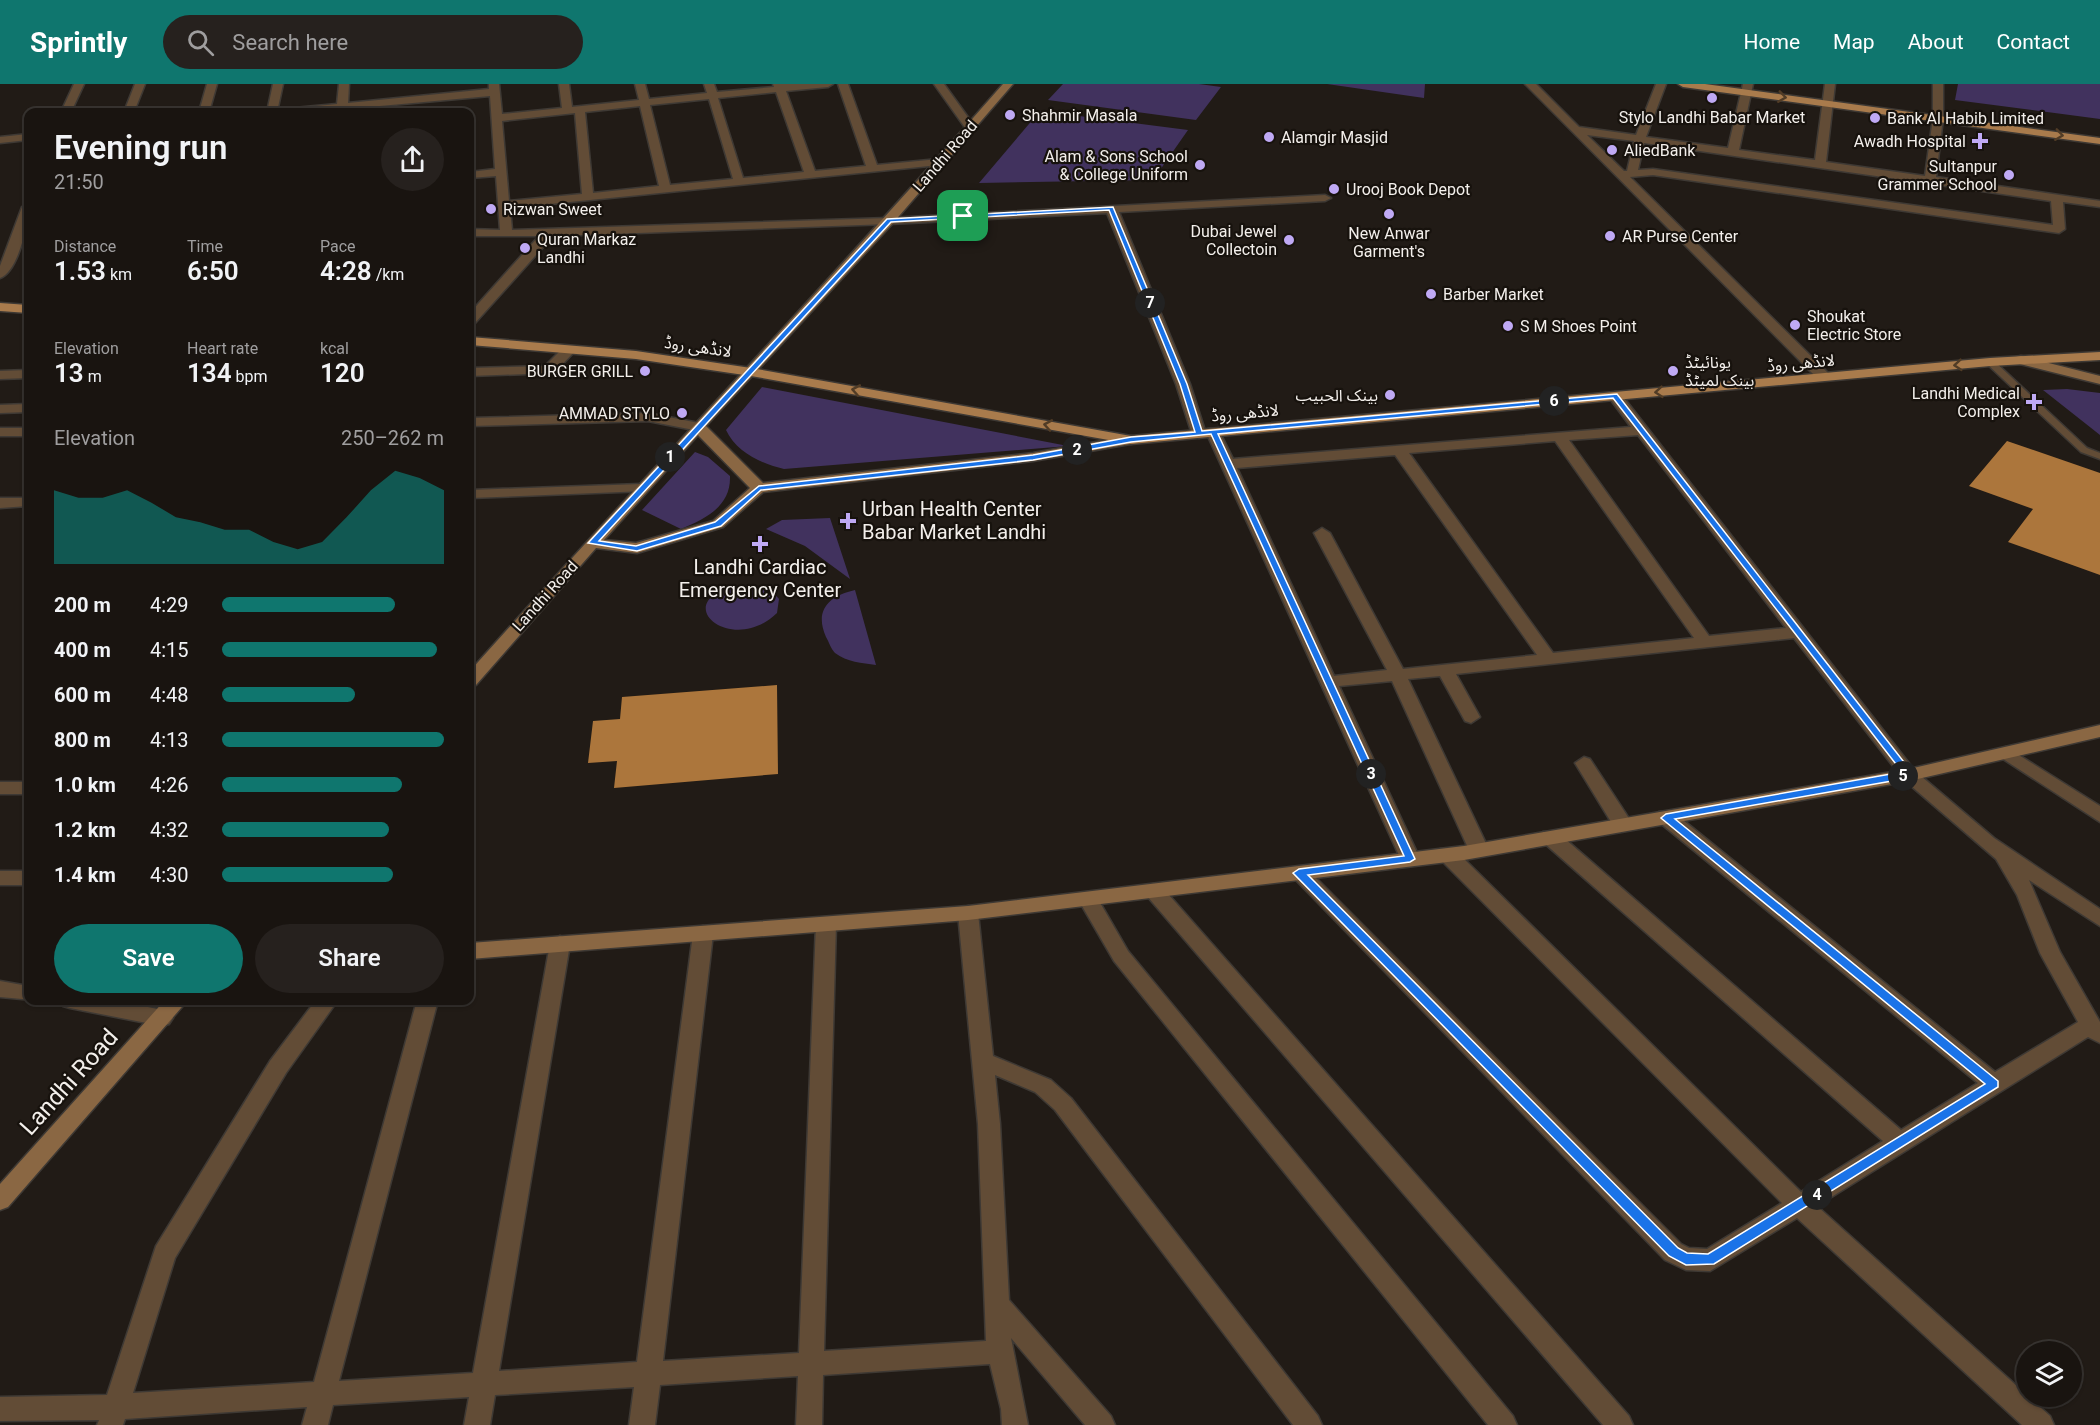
<!DOCTYPE html>
<meta charset="utf-8">
<style>
:root{--surface:#191410;--page:#26211e;--text:#f1f3f6;--muted:#9f9e9f;--line:#373330;--accent:#0f766e}
body{margin:0;font-family:Roboto,"Noto Sans Arabic",sans-serif;background:var(--page);color:var(--text);height:100vh;display:flex;flex-direction:column;font-size:22px;white-space:nowrap}
*{box-sizing:border-box;margin:0}
p{font-size:20px;color:var(--muted)}
.icon{flex:none;width:33px;height:33px;fill:none;stroke:currentColor;stroke-width:2;stroke-linecap:round;stroke-linejoin:round}
.map{position:relative;flex:1;overflow:hidden}
.drawer{position:absolute;left:24px;top:24px;width:450px;height:897px;display:flex;flex-direction:column;background:var(--surface);border-radius:12px;box-shadow:0 2px 4px #0004,0 0 0 2px var(--line)}
.drawer>*{flex:none}
.tools{position:absolute;left:2016px;top:1257px;display:grid;gap:12px}
.tools a{display:grid;place-items:center;width:66px;height:66px;border-radius:50%;background:var(--surface);box-shadow:0 2px 4px #0004,0 0 0 2px var(--line);font-size:30px}
.pin{position:absolute;display:grid;place-items:center;width:51px;height:51px;color:#fff;margin:-26px;border-radius:12px;box-shadow:0 3px 9px #0006}
.km{position:absolute;width:30px;height:30px;margin:-15px;border-radius:50%;background:#222;color:#fff;font-size:16px;line-height:30px;text-align:center}
.round{display:grid;place-items:center;flex:none;width:63px;height:63px;border-radius:32px;background:var(--page)}
.headline{display:flex;align-items:center;justify-content:space-between;height:102px;padding:0 30px}
h1{font-size:33px;font-weight:600;line-height:45px}
.stats{display:grid;grid-template-columns:repeat(3,1fr);gap:9px;height:102px;padding:6px 30px}
.stats div{display:grid;align-content:center}
.stats b{font-size:26px;font-weight:600}
.stats small{font-size:16px;font-weight:400}
.stats p{font-size:16px}
.chart{height:168px;padding:12px 30px}
.chart p{display:flex;justify-content:space-between}
.chart svg{width:100%;height:108px;margin-top:6px;fill:var(--accent);opacity:.7}
.button{display:flex;gap:12px;margin-top:auto;padding:12px 30px}
.button a{flex:1;height:69px;border-radius:36px;background:var(--accent);color:#fff;font-size:24px;font-weight:600;line-height:69px;text-align:center}
.button a+a{background:var(--page);color:var(--text)}
ul{padding:0 30px;list-style:none;font-size:20px}
li{display:grid;grid-template-columns:96px 72px 1fr;align-items:center;height:45px}
li i{height:15px;border-radius:8px;background:var(--accent)}
header{display:flex;align-items:center;gap:36px;box-sizing:border-box;height:84px;padding:0 30px;background:var(--accent);color:#fff}
header strong{font-size:28px}
nav{display:flex;gap:33px;margin-inline-start:auto;font-size:21px}
.search{width:420px;height:54px;background:var(--page);display:flex;align-items:center;gap:15px;box-sizing:border-box;padding:0 21px;border-radius:33px;color:var(--muted);font-size:22px}
.map>svg:first-child{display:block}
</style>
<header>
<strong>Sprintly</strong>
<div class="search"><svg class="icon" aria-label="search" viewBox="0 0 24 24"><circle cx="10" cy="10" r="6"/><path d="M15 15l6 6"/></svg>Search here</div>
<nav><a>Home</a><a>Map</a><a>About</a><a>Contact</a></nav>
</header>
<div class="map">
<svg width="2100" height="1341" viewBox="0 0 2100 1341">
<rect width="100%" height="100%" fill="#211b16"/>
<path fill="#41325e" d="M1063,0H1199L1221,3L1196,36L1048,16Z
M1327,0H1425L1424,14Z
M1958,0H2100V35L1955,16Z
M1040,27L1188,46L1153,96L979,99Z
M762,303L1068,362L784,385C762,380 736,368 726,346Z
M2067,305L2100,309V351L2043,306Z
M695,368L708,373L730,392C731,422 707,434 681,445L642,426Z
M830,434L850,495L805,462L766,445L782,436Z
M742,501C757,501 769,502 779,515L777,529C731,574 663,515 742,501Z
M855,506L876,581C862,579 847,578 835,569C831,565 829,558 826,553C814,526 829,512 855,506Z"/>
<path fill="#ac763c" d="M2007,357L2100,389V491L2008,458L2033,425L1969,402Z
M777,601L778,690L614,704L617,677L588,679L593,637L620,635L622,613Z"/>
<g fill="none" stroke-linecap="round" stroke-linejoin="round">
<g stroke="#3e3934" stroke-width="3">
<path id="lane" d="M1990,275L1993,276L2087,364L2100,369V375L2081,368L1987,280L1986,278Z"/>
</g>
<g stroke="#3e3934" stroke-width="3">
<path id="street" d="M74,0H84L71,28H61Z
M135,0H145L134,28H124Z
M207,0H217L209,28H199Z
M273,0H283L277,28H267Z
M339,0H349L348,19L489,5V0H499L502,30L562,24L559,0H569L572,23L639,16L635,0H645L649,15L707,9L704,0H714L717,8L774,3L773,0H833L828,3L786,7L815,87L866,82L838,0H848L877,81L939,75L944,78L939,81L510,124L512,146L889,134L1325,111L1331,114L1325,117L1119,128L1190,300L1206,350L1199,354L1192,350L1176,300L1107,129L889,140L553,152L475,239L470,240V229L539,152H470V145L500,146L496,92L470,94V88L495,85L490,12L347,25V28H337V26L279,28L284,25L337,20ZM776,8L804,88L743,94L718,14ZM709,15L733,95L670,101L650,21ZM640,22L659,102L593,109L585,28ZM575,29L582,110L509,117L502,37Z
M934,0H944L975,43L974,45H966Z
M1525,0H1536L1579,43L1636,51L1656,0H1666L1646,53L1728,64L1743,0H1753L1739,66L1815,76L1825,0H1835L1826,78L1925,92L1933,34V0H1943V34L1936,93L2100,117V123L2063,118L2065,145L2059,149L1653,91L1630,93L1829,290V296H1819ZM1587,51L1634,57L1627,87H1624ZM1644,59L2051,117L2053,141L1653,85L1638,86Z
M28,50V56L0,59V53Z
M28,120C30,136 18,188 0,194V182L22,123Z
M569,262L576,266L554,289L470,292V284L545,282L564,263Z
M28,286V294L0,295V287Z
M1615,308L1620,309L1915,687L1994,754L2100,825V842L2029,796L2060,868L2100,938V959L2088,953L1817,1122L2050,1332L2054,1341H2022L1797,1134L1710,1187L1686,1186L1665,1176L1289,789L1292,784H1306L1681,1160L1689,1164L1707,1165L1782,1119L1440,775L1437,770L1440,765H1454L1801,1108L1883,1057L1543,758L1541,753L1543,748H1557L1901,1046L1978,999L1659,738L1657,733L1659,728H1673L1995,988L2078,938L2040,869L2017,811L1996,775L1903,695L1794,554L1456,590L1480,633L1471,639L1465,637L1440,592L1408,595L1489,766L1486,771H1472L1469,766L1392,597L1339,602L1420,775L1417,780H1403L1206,348L1208,345H1218L1233,375L1631,343L1608,312ZM1638,351L1786,544L1709,552L1569,356ZM1555,357L1694,554L1553,569L1409,369ZM1395,371L1537,571L1403,585L1330,449L1322,444L1314,449L1387,586L1334,592L1237,384Z
M28,320V328L0,329V321Z
M648,329L699,339L706,343L699,347L648,337L470,342V334Z
M0,344H28V352H0Z
M641,400L646,401L648,404L646,407L470,414V406Z
M0,414H28V422L0,424Z
M2006,663L2100,722V738L2000,673L1997,669L2000,665Z
M1584,673L1590,675L1630,736L1632,741L1630,746H1616L1575,679Z
M0,698H28V710H0Z
M0,787H28V801H0Z
M1154,800L1161,802L1629,1332L1633,1341H1603L1147,812L1144,807L1147,802Z
M1088,808L1095,810L1128,867L1513,1332L1517,1341H1488L1114,877L1078,815L1081,810Z
M968,822L975,824L978,829L993,972L1051,996L1071,1014L1318,1332L1322,1341H1293L1055,1026L1035,1008L995,991L1000,1040L1009,1216L1111,1332L1115,1341H1085L1011,1254L1028,1341H1002L1001,1325L990,1280L823,1291L822,1341H796L798,1292L660,1301L655,1341H629L634,1303L495,1311L490,1341H464L469,1313L333,1321L328,1341H302L307,1323L125,1335L123,1341H97L99,1336L0,1337V1313L107,1311L156,1162L270,977L316,916H338L286,989L175,1174L133,1309L314,1298L417,916H438L339,1297L473,1289L550,860L553,855L560,852L567,855L570,860L499,1287L637,1278L693,850L696,845L703,842L710,845L713,850L663,1277L799,1269L816,840L819,835L826,833L833,835L836,840L824,1267L986,1257L978,1040L958,829L961,824Z
M0,897L28,902V916H33L0,913Z
M60,916H115L162,926L169,928L173,934L169,940L162,942L70,924L63,922Z"/>
</g>
<g stroke="#3e3934" stroke-width="3">
<path id="secondary" d="M1003,0H1013L893,139L706,342L763,399L1033,369L1131,352L1136,353V359L1033,377L763,408L723,443L637,469L596,464L476,601L470,602V587C646,390 829,199 1003,0ZM698,351L750,404L713,437L636,459L604,456Z
M2021,272L2100,292V300L2016,279V273Z
M2100,641V653L1909,697L1464,776L968,836L470,875V859L968,822L1464,762L1909,685Z
M165,916H188L8,1123L0,1126V1100Z"/>
</g>
<g stroke="#3e3934" stroke-width="3">
<path id="primary" d="M1678,0H1705L2100,54V60L1683,3Z
M0,219L28,221V229L0,227Z
M470,253L636,267L751,284L1131,352L1990,274L2100,268V276L1990,282L1131,360L751,292L636,275L470,261Z"/>
</g>
<use href="#lane" fill="#624c36" fill-rule="evenodd"/>
<use href="#street" fill="#624c36" fill-rule="evenodd"/>
<use href="#secondary" fill="#8a6743" fill-rule="evenodd"/>
<use href="#primary" fill="#a97b4c" fill-rule="evenodd"/>
</g>
<defs><path id="oneway-chevron" d="M-2-3.5L2.5 0L-2 3.5" fill="none" stroke-width="1.6" stroke-linecap="round" stroke-linejoin="round" transform="scale(1.5)"/></defs>
<g stroke="#513c26">
<use href="#oneway-chevron" transform="translate(1782 13) rotate(8)"/>
<use href="#oneway-chevron" transform="translate(2059 51) rotate(8)"/>
<use href="#oneway-chevron" transform="translate(1958 281) rotate(175)"/>
<use href="#oneway-chevron" transform="translate(856 306) rotate(-170)"/>
<use href="#oneway-chevron" transform="translate(1659 308) rotate(175)"/>
<use href="#oneway-chevron" transform="translate(1048 341) rotate(-170)"/>
</g>
<path fill="#1a73e8" stroke="#fff" stroke-width="1.5" fill-rule="evenodd" d="M1113,123L1187,300L1202,347L1617,310L1914,691L1909,694L1675,735L1998,997V1003L1714,1180L1686,1181L1669,1172L1293,789L1299,785L1404,772L1211,350L1131,358L1033,376L761,406L721,442L637,467L588,459L887,135ZM1109,126L1180,300L1195,348L1131,353L1033,371L759,402L715,438L636,462L599,457L891,138ZM1613,314L1902,688L1666,730L1661,734L1985,1000L1708,1170L1687,1169L1678,1164L1308,791L1410,778L1415,775L1218,350Z"/>
<g fill="#bfa9f4" stroke="#17120d" stroke-width="2">
<circle cx="1712" cy="14" r="6"/>
<circle cx="1010" cy="31" r="6"/>
<circle cx="1875" cy="34" r="6"/>
<circle cx="1269" cy="53" r="6"/>
<path d="M1977 48h6v6h6v6h-6v6h-6v-6h-6v-6h6z"/>
<circle cx="1612" cy="66" r="6"/>
<circle cx="1200" cy="81" r="6"/>
<circle cx="2009" cy="91" r="6"/>
<circle cx="1334" cy="105" r="6"/>
<circle cx="491" cy="125" r="6"/>
<circle cx="1389" cy="130" r="6"/>
<circle cx="1610" cy="152" r="6"/>
<circle cx="1289" cy="156" r="6"/>
<circle cx="525" cy="164" r="6"/>
<circle cx="1431" cy="210" r="6"/>
<circle cx="1795" cy="241" r="6"/>
<circle cx="1508" cy="242" r="6"/>
<circle cx="645" cy="287" r="6"/>
<circle cx="1673" cy="287" r="6"/>
<circle cx="1390" cy="311" r="6"/>
<path d="M2031 309h6v6h6v6h-6v6h-6v-6h-6v-6h6z"/>
<circle cx="682" cy="329" r="6"/>
<path d="M845 428h6v6h6v6h-6v6h-6v-6h-6v-6h6z"/>
<path d="M757 451h6v6h6v6h-6v6h-6v-6h-6v-6h6z"/>
</g>
<g text-anchor="middle" dominant-baseline="central" stroke-width="4.5" stroke-linejoin="round" paint-order="stroke">
<g font-size="16" fill="#f3efeb" stroke="#17120d" text-anchor="start">
<text x="1022" y="31">Shahmir Masala</text>
<text x="1712" y="33" text-anchor="middle">Stylo Landhi Babar Market</text>
<text x="1887" y="34">Bank Al Habib Limited</text>
<text x="1281" y="53">Alamgir Masjid</text>
<text x="1966" y="57" text-anchor="end">Awadh Hospital</text>
<text x="1624" y="66">AliedBank</text>
<text x="1188" y="72" text-anchor="end">Alam &amp; Sons School<tspan x="1188" dy="18">&amp; College Uniform</tspan></text>
<text x="1997" y="82" text-anchor="end">Sultanpur<tspan x="1997" dy="18">Grammer School</tspan></text>
<text x="1346" y="105">Urooj Book Depot</text>
<text x="503" y="125">Rizwan Sweet</text>
<text x="1277" y="147" text-anchor="end">Dubai Jewel<tspan x="1277" dy="18">Collectoin</tspan></text>
<text x="1389" y="149" text-anchor="middle">New Anwar<tspan x="1389" dy="18">Garment's</tspan></text>
<text x="1622" y="152">AR Purse Center</text>
<text x="537" y="155">Quran Markaz<tspan x="537" dy="18">Landhi</tspan></text>
<text x="1443" y="210">Barber Market</text>
<text x="1807" y="232">Shoukat<tspan x="1807" dy="18">Electric Store</tspan></text>
<text x="1520" y="242">S M Shoes Point</text>
<text x="1685" y="278">یونائیٹڈ<tspan x="1685" dy="18">بینک لمیٹڈ</tspan></text>
<text x="633" y="287" text-anchor="end">BURGER GRILL</text>
<text x="2020" y="309" text-anchor="end">Landhi Medical<tspan x="2020" dy="18">Complex</tspan></text>
<text x="1378" y="311" text-anchor="end">بينک الحبيب</text>
<text x="670" y="329" text-anchor="end">AMMAD STYLO</text>
</g>
<g font-size="16" fill="#f3efeb" stroke="#17120d">
<text transform="translate(945 72) rotate(-49)">Landhi Road</text>
<text transform="translate(698 263) rotate(8)">لانڈھی روڈ</text>
<text transform="translate(1801 279) rotate(-5)">لانڈھی روڈ</text>
<text transform="translate(1245 329) rotate(-5)">لانڈھی روڈ</text>
<text transform="translate(545 512) rotate(-48)">Landhi Road</text>
</g>
<g font-size="20" fill="#f3efeb" stroke="#17120d" text-anchor="start">
<text x="862" y="425">Urban Health Center<tspan x="862" dy="23">Babar Market Landhi</tspan></text>
<text x="760" y="483" text-anchor="middle">Landhi Cardiac<tspan x="760" dy="23">Emergency Center</tspan></text>
</g>
<g font-size="24" fill="#f3efeb" stroke="#17120d">
<text transform="translate(69 998) rotate(-48)">Landhi Road</text>
</g>
</g>
</svg>
<div class="tools">
<a><svg class="icon" aria-label="layers" viewBox="0 0 24 24"><path d="M12 4l9 5-9 5-9-5zM3 14l9 5 9-5"/></svg></a>
</div>
<div class="pin" style="left:963px;top:132px;background:#1e9e55"><svg class="icon" aria-label="arrive" viewBox="0 0 24 24"><path d="M6 21V4h12l-3 4 3 4H6"/></svg></div>
<b class="km" style="left:670px;top:373px">1</b>
<b class="km" style="left:1077px;top:366px">2</b>
<b class="km" style="left:1371px;top:690px">3</b>
<b class="km" style="left:1817px;top:1111px">4</b>
<b class="km" style="left:1903px;top:692px">5</b>
<b class="km" style="left:1554px;top:317px">6</b>
<b class="km" style="left:1150px;top:219px">7</b>
<section class="drawer">
<div class="headline"><div><h1>Evening run</h1><p>21:50</p></div><a class="round"><svg class="icon" aria-label="share" viewBox="0 0 24 24"><path d="M12 15V3M7 8l5-5 5 5M5 13v7h14v-7"/></svg></a></div>
<div class="stats">
<div><p>Distance</p><b>1.53<small> km</small></b></div>
<div><p>Time</p><b>6:50</b></div>
<div><p>Pace</p><b>4:28<small> /km</small></b></div>
</div>
<div class="stats">
<div><p>Elevation</p><b>13<small> m</small></b></div>
<div><p>Heart rate</p><b>134<small> bpm</small></b></div>
<div><p>kcal</p><b>120</b></div>
</div>
<div class="chart"><p><span>Elevation</span>250–262 m</p>
<svg viewBox="0 0 160 44" preserveAspectRatio="none"><path d="M0 44V14L10 17L20 17L30 14L40 19L50 25L60 27L70 30L80 30L90 35L100 38L110 35L120 25L130 14L140 6L150 9L160 14V44z"/></svg>
</div>
<ul>
<li><b>200 m</b>4:29<i style="width:78%"></i></li>
<li><b>400 m</b>4:15<i style="width:97%"></i></li>
<li><b>600 m</b>4:48<i style="width:60%"></i></li>
<li><b>800 m</b>4:13<i style="width:100%"></i></li>
<li><b>1.0 km</b>4:26<i style="width:81%"></i></li>
<li><b>1.2 km</b>4:32<i style="width:75%"></i></li>
<li><b>1.4 km</b>4:30<i style="width:77%"></i></li>
</ul>
<div class="button"><a>Save</a><a>Share</a></div>
</section>
</div>
